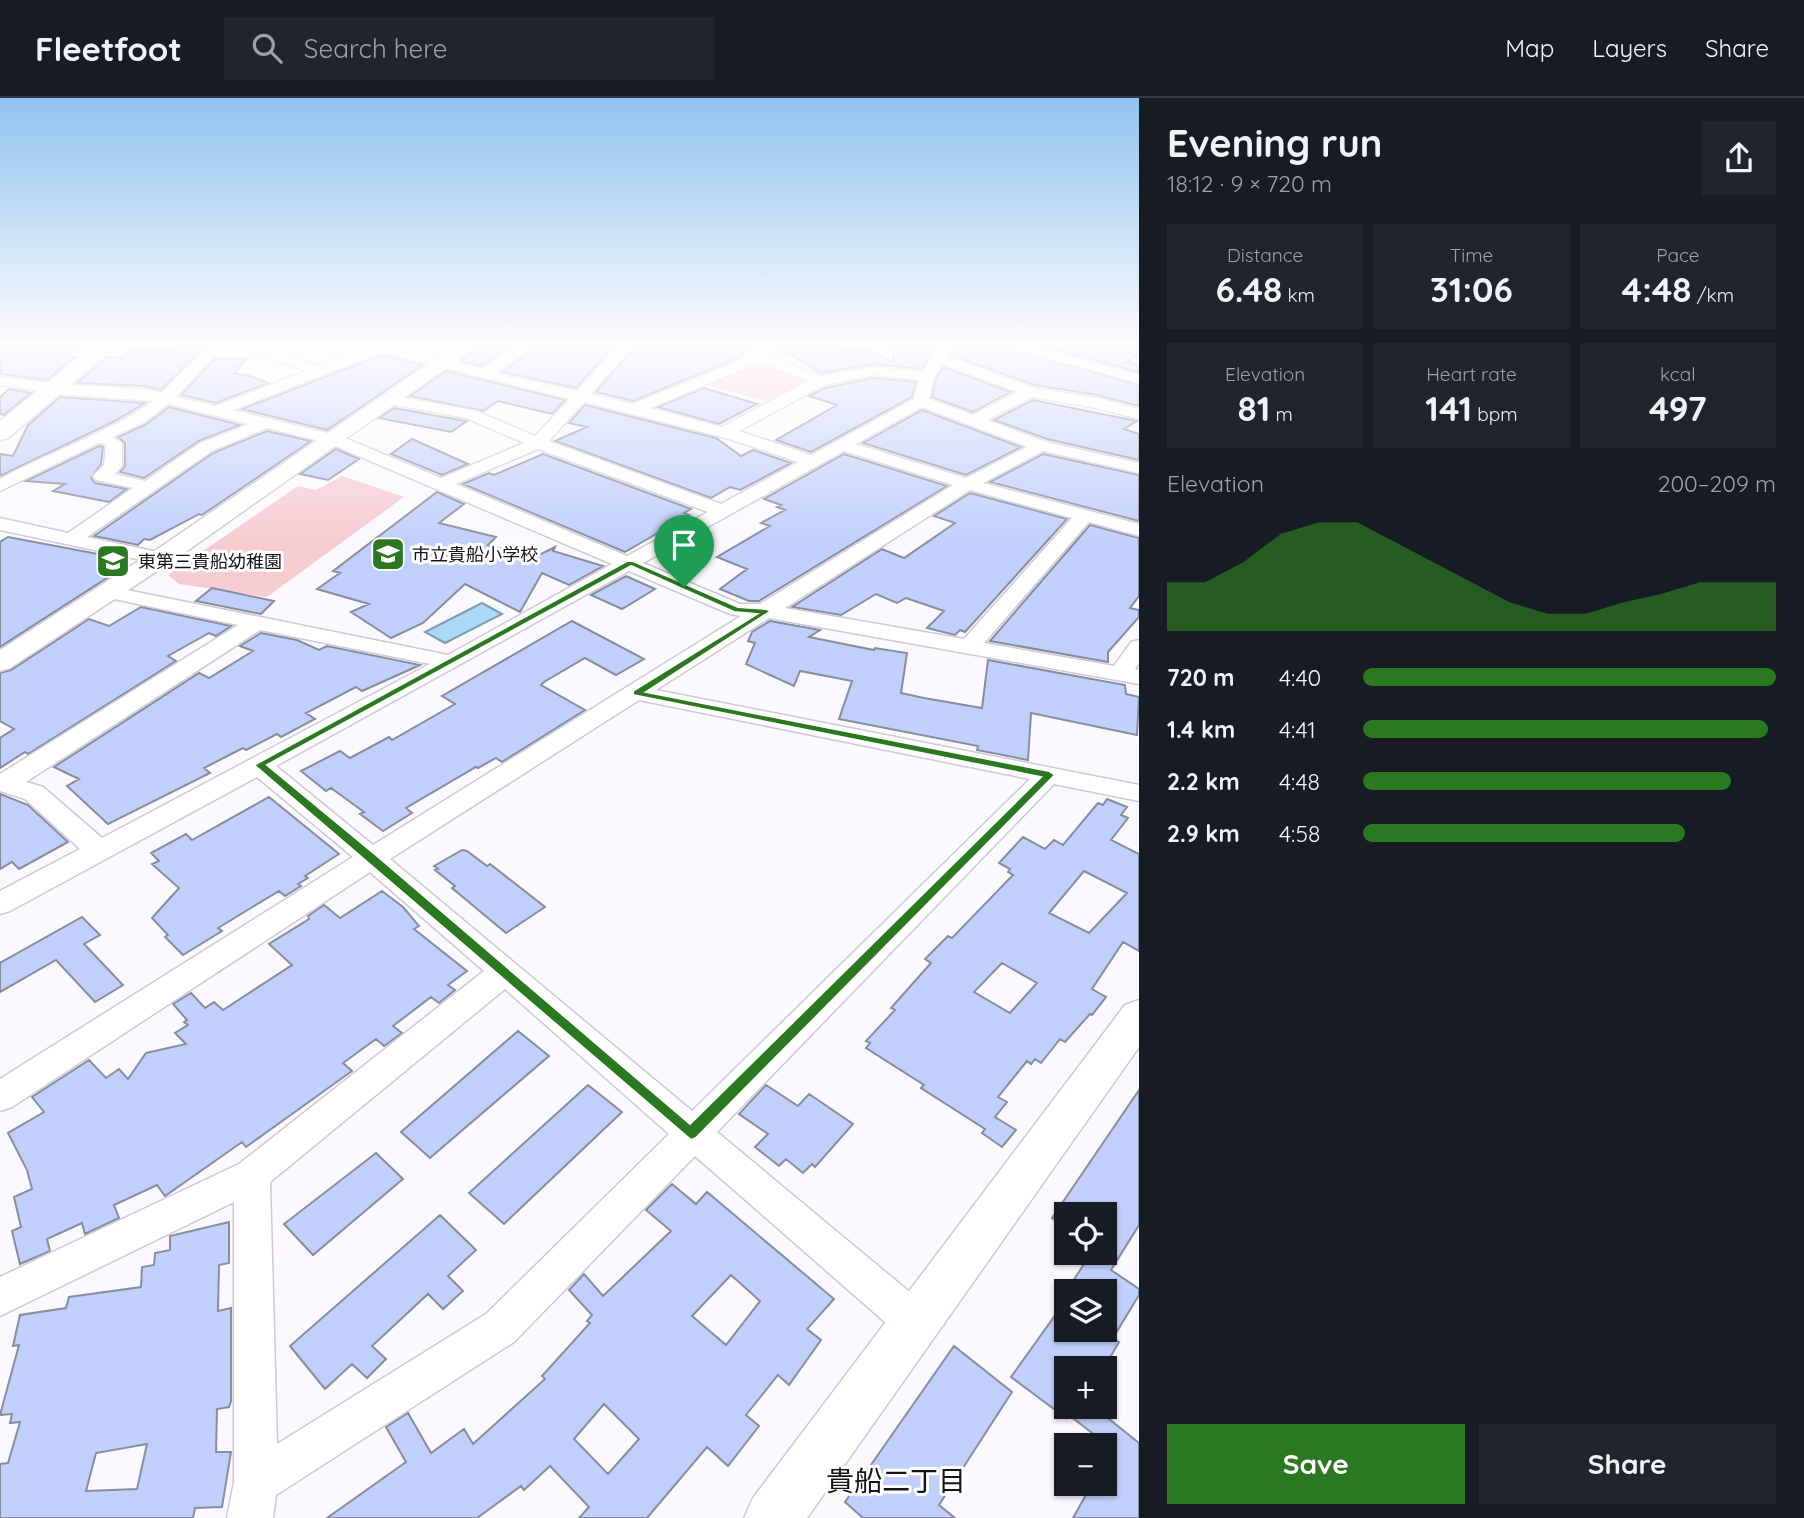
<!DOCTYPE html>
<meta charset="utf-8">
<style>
:root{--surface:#171b24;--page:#20242c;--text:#f1f3f6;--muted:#9ea1a6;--line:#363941;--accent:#2a7820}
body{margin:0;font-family:Quicksand,"Noto Sans JP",sans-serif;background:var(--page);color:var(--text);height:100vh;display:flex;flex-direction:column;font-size:26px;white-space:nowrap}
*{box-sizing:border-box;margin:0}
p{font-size:23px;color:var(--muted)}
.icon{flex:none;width:38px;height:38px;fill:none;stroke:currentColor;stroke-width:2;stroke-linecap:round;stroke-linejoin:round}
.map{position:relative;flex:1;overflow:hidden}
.side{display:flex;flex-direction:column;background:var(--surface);width:665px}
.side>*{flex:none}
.tools{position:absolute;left:1054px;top:1104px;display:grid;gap:14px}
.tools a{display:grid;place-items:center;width:63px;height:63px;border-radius:0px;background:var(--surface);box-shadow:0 2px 5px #0004;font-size:35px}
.pin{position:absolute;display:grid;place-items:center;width:60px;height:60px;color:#fff;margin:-72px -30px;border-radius:50% 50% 50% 0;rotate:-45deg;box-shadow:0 0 7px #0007}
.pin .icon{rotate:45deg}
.round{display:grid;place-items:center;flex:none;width:74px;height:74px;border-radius:0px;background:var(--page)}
.summary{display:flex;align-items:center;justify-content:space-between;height:119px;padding:0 28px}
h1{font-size:38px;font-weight:700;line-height:52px}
.metrics{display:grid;grid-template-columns:repeat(3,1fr);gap:10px;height:119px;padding:7px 28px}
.metrics div{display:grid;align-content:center;border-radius:0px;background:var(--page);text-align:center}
.metrics b{font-size:35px;font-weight:700}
.metrics small{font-size:19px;font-weight:400}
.metrics p{font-size:19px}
.chart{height:196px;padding:14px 28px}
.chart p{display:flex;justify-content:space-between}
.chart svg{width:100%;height:126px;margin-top:7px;fill:var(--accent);opacity:.7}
.primary-button{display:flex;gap:14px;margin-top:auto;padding:14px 28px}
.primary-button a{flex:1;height:80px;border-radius:0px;background:var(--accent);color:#fff;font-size:28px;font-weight:700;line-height:80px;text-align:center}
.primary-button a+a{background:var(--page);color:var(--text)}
ul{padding:0 28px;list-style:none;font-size:23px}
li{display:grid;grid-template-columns:112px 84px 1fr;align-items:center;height:52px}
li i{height:18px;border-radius:9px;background:var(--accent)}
header{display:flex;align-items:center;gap:42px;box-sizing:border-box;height:98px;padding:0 35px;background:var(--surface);border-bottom:2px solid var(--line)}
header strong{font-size:33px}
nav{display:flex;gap:38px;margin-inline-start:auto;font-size:24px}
.search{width:490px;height:63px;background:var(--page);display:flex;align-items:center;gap:18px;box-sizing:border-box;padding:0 24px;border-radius:0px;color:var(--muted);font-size:26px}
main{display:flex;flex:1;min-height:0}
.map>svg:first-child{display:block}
</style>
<header>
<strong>Fleetfoot</strong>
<div class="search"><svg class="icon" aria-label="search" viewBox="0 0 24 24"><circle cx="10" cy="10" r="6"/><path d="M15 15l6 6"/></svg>Search here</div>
<nav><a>Map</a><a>Layers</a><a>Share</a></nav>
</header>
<main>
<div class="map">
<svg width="1139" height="1420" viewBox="0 0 1139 1420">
<rect width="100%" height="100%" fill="#fbf9fd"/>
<path fill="#f6ccd1" d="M761,263L809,282L765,303L704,286Z
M342,378L404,399L267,499L179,486L168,477L298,388L316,392Z"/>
<path fill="#abd8f7" stroke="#7e9db4" stroke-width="2" d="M482,505L502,516L445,545L425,534Z"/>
<path fill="#c1cffc" stroke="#888d9e" stroke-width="2" fill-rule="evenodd" d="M0,248H78L66,259H75L47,282L0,276Z
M180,248L204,249L161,292L145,288L77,285L107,259L123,260L132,252L174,254Z
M479,248H512L481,268L461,263Z
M537,248H614L576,290L502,274Z
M635,248H749L743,254V258L633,303L596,294Z
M776,248H836L845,252L867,250L892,264L895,248H935L922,271L874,266L821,275Z
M954,248H1002L1139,287V308L1097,297L1035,287L950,257Z
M1042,248H1139V256L1127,264L1139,267V274Z
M382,257L423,267L327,332L242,311Z
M215,261H246L234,276L247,277L268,285L216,305L181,297Z
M943,269L1011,294L973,314L932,299L936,280Z
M446,273L565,302L552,316L498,303L483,313L410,298Z
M874,280L916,284L912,299L811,354L776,342L837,307L809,298L825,290Z
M704,290L757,306L719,326L658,309Z
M9,291L31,295L4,317L0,316V299Z
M60,299L145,305L115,323L0,378V356L13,358L28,327Z
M1033,302L1137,323L1124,331L1139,336V362L1047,341L994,322Z
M585,307L716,340L741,358L753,352L791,365L740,392L730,389L711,400L555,343L587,329L569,325Z
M169,309L240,327L199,343L144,380L120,374L125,368V345L118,339L145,327Z
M394,310L465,323H467L451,334L379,320Z
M922,312L1021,349L966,377L863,345Z
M267,333L311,343L202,417L199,416L150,442L144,441L138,447L94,438L213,355Z
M412,341L468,366L442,377L391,356Z
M99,348L103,349L101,366L91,380L95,385L127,391L109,404L53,393L65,386L26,383Z
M336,351L359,361L328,382L300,376Z
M543,356L691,411L684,415L689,417L625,454L463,386L489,375L494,377Z
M844,356L947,388L759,503H749L720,491L747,471L717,459L770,428L761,425L785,412L777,409L781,407L764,401Z
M1043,356L1139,377V423L990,384Z
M437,394L464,406L439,425L496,439L488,447L533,460L555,449L553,453L603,468L569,487L542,475L520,514L465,486L423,525L391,540L351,514L369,506L317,491L340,475L333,473Z
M970,395L1067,421L965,534L960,532L955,537L927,530L944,513L906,500L897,505L876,496L841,517L792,509L882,451L904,460L955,425L934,418Z
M1090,427L1139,440V498L1130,510L1139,512V519L1108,554V564L990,543Z
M8,439L125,461L127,467L0,549V444Z
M626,478L655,491L622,511L591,497Z
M212,490L274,503L261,516L196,503Z
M141,509L231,528L216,538L209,535L168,558L176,563L28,656L25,654L0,670V640L14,631L0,623V575L11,572L89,521L109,528Z
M572,523L644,561L616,577L585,560L544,584L541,587L585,612L502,664L496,660L478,670L476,669L406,710L412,715L383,733L360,716L364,714L331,690L326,693L301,673L340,653L350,660L389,639L392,642L455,606L442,598Z
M770,523L820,532L809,539L874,552L875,550L907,555L901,595L924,600L982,610L988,562L1125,587L1126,596L1139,599L1137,637L1031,615L1028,662L977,652L978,648L839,621L852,583L800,573L794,588L746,566L755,545L748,543L752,534Z
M261,535L297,542L319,552L327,548L420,567L362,593L356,589L306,615L315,621L281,639L277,636L246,652L243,650L204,670L210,675L108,726L67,688L79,681L54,669L199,575L209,580L253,553L240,548Z
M0,696L28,707L68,744L19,771L12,764L0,771Z
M269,699L339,756L305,778L308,780L298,786L301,788L285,798L279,793L218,830L222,833L183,857L165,839L168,837L152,820L179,790L152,766L159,763L151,755L186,736L192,742Z
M1107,701L1127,709L1121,717L1128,720L1111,742L1139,756V853L1123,844L1092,891L1106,899L1092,917L1090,916L1065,944L1060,941L1041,965L1035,961L1031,966L1027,963L998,999L1007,1004L995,1019L1016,1032L1002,1049L982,1035L985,1031L921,990L924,987L866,950L870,945L866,943L895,912L891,910L931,865L925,861L948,838L952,840L1013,777L1008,774L1010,771L999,765L1023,739L1045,751L1054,742L1063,747L1098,705L1103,707ZM1084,773L1127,795L1089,835L1049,815ZM1002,865L1037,885L1010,915L974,894Z
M462,752L467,753L487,768L490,766L545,809L506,835L452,790L455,788L435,772L438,771L434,768Z
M382,793L403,809L419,828L414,831L467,873L448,887L455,892L439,905L431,899L393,928L402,935L384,948L376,941L343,965L352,973L246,1049L242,1044L165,1098L157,1087L114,1107L119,1120L85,1136L82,1125L47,1141L50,1153L20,1166L12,1133L21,1129L14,1099L32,1091L27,1072L8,1035L44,1014L32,999L89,962L106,980L119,971L128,981L146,955L186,946L175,935L188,927L184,924L187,922L173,906L191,895L205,910L214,904L223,912L292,867L269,846L309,821L308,818L324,807L340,820Z
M82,819L100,837L84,846L123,887L95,904L56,862L0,894V865Z
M518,933L549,958L430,1060L401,1034Z
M588,987L622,1014L504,1126L469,1095Z
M766,987L798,1008L809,996L853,1026L815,1069L812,1066L803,1075L786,1061L779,1068L755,1049L768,1036L739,1016Z
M1139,992V1127L1111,1172L1139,1191V1197L1113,1240L1119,1244L1104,1270H1066V1309H1094L1139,1345V1420H1073L1092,1386H1104V1344L1066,1315V1320L1011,1279L1066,1202V1232H1104V1194H1066L1091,1155H1104V1116H1066V1130L1052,1120Z
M376,1055L403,1081L313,1157L284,1126Z
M672,1086L696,1106L707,1094L834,1201L807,1231L821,1242L789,1287L778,1277L746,1317L759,1328L728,1368L707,1349L647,1420H579L589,1409L550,1368L524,1392L521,1388L477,1420H327L406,1364L386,1329L408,1315L431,1355L464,1331L473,1346L545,1281L542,1278L590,1225L587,1223L592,1217L569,1192L584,1176L603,1198L671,1133L646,1112ZM731,1177L760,1203L726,1247L692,1218ZM604,1306L639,1341L608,1376L574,1341Z
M440,1117L476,1152L448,1178L463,1193L443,1211L428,1196L372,1248L386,1261L367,1280L352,1266L325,1291L290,1248Z
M229,1124V1165L219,1167L218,1213L231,1210V1303L229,1309L217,1311L216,1354H231L222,1409L195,1410L193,1420H0V1366L8,1365L20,1324L10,1325L12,1316L0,1317L19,1247L13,1248L20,1217L66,1210L69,1199L141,1189L142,1169L154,1167L155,1155L170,1152V1138ZM147,1346L137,1391L86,1393L96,1355Z
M954,1248L1012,1294L939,1407L955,1420H863L845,1404Z"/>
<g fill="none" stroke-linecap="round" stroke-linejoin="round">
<g stroke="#d0c8da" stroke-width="3">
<path id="minor" d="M208,248L266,251L319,268L370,248H394L481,271L518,248H535L496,275L577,293L618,248H633L591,296L633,306L748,259L745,256L753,248L761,249V255L821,278L874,269L923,274L938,248H952L946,258L1034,290L1097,300L1139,311V321L1096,310L1033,299L987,322L1046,344L1139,365V375L1043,353L983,385L1139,426V438L1089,424L984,545L1114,568L1131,544L1139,542V565L1135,571L1139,572V586L769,520L656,592L1139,687V703L1054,686L717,1034L930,1211L936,1225L930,1239L916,1245L902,1239L695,1058L514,1244L276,1397L273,1420H227L234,1384V1104L0,1218V1179L239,1066L484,873L370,774L12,1009L0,1013V981L353,759L257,679L10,813L0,816V793L80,751L25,701L0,693V676L238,527L100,498L97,494L100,490L107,488L448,557L612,466L328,345L267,330L212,353L87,439L167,456L170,460L167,464L160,466L0,432V420L68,435L133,390L96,382L93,378L104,367L106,347L99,345L0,393V381C50,353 107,336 153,303L57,296L0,287V279L57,286L145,291L162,295ZM382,254L570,301L535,338L476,313L389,297L384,299L381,302L384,305L466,320L524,345L441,380L340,338L233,312ZM214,258L265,259L306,273L216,308L176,299ZM760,264L808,283L722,329L650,310ZM942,266L1018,294L973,317L929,301L934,279ZM874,277L919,282L914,301L811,357L739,333L824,287ZM584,304L729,341L798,364L721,406L549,343ZM168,306L249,326L200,345L145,383L115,376L122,368V345L113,339L143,325ZM922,309L1027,349L966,380L856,346ZM538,351L708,414L627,458L456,386ZM844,353L953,387L760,506H740L643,465ZM970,392L1072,420L964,541L785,510ZM629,473L730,516L741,518L373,747L276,668ZM260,532L430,566L102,740L43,689L26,684ZM639,602L1030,681L692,1013L390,761ZM505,891L669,1036L486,1216L277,1346L270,1084Z
M1004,248H1030L1139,277V285Z"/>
</g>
<g stroke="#d0c8da" stroke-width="3">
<path id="tertiary" d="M455,248H477L180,458L10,570L0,573V552L162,448Z
M1139,902V949L807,1420H744L753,1400L1125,907Z"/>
</g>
<g stroke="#d0c8da" stroke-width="3">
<path id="primary" d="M93,248H116L8,340L0,342V323Z"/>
</g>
<use href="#minor" fill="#fff" fill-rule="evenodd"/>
<use href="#tertiary" fill="#fff" fill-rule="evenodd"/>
<use href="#primary" fill="#fff" fill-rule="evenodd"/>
</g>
<linearGradient id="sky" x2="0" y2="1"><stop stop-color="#8fc2ee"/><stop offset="0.55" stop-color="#fdfcfe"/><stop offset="1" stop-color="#fdfcfe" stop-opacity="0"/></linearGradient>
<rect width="1139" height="447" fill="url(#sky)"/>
<path fill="#2a7820" stroke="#fff" stroke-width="2" fill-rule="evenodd" d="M627,463H633L738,509L766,511L771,513L646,594L1049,673L1055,677L696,1040L691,1042L254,667ZM631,468L734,514L757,516L633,593V597L1041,679L690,1026L376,757L267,667Z"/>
<defs>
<g id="school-square" transform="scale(1.75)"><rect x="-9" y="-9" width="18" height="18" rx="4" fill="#2a7820" stroke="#fff"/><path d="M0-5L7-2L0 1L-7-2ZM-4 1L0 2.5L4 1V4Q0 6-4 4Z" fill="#fff"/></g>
</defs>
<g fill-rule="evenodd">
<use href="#school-square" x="388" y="456"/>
<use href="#school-square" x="113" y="463"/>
</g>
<g text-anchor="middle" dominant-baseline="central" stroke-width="6" stroke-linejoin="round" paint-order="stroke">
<g font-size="18" fill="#161319" stroke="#fff" text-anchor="start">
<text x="412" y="456">市立貴船小学校</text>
<text x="138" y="463">東第三貴船幼稚園</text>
</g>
<g font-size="28" fill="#161319" stroke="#fff">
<text x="896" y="1382">貴船二丁目</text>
</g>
</g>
</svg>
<div class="tools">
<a><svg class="icon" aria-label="locate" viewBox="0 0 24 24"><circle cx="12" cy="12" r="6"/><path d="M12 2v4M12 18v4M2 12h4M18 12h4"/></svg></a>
<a><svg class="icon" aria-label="layers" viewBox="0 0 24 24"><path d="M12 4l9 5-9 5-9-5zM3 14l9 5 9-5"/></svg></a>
<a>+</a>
<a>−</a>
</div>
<div class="pin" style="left:684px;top:489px;background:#1e9e55"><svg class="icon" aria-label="arrive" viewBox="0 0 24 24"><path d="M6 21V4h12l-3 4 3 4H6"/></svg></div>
</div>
<section class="side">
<div class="summary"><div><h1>Evening run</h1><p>18:12 · 9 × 720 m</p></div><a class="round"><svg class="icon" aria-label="share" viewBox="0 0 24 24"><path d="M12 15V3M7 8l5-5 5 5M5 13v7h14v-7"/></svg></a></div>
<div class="metrics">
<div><p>Distance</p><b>6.48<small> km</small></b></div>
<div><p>Time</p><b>31:06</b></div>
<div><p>Pace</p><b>4:48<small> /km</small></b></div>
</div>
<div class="metrics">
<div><p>Elevation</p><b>81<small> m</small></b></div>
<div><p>Heart rate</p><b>141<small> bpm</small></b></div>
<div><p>kcal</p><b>497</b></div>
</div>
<div class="chart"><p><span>Elevation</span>200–209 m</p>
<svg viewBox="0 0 160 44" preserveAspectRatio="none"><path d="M0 44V27L10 27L20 20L30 10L40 6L50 6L60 13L70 20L80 27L90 34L100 38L110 38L120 34L130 31L140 27L150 27L160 27V44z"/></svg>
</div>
<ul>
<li><b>720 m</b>4:40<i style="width:100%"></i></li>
<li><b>1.4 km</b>4:41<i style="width:98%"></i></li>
<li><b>2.2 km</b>4:48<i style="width:89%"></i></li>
<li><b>2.9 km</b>4:58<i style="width:78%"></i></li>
</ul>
<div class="primary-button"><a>Save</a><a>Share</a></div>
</section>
</main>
